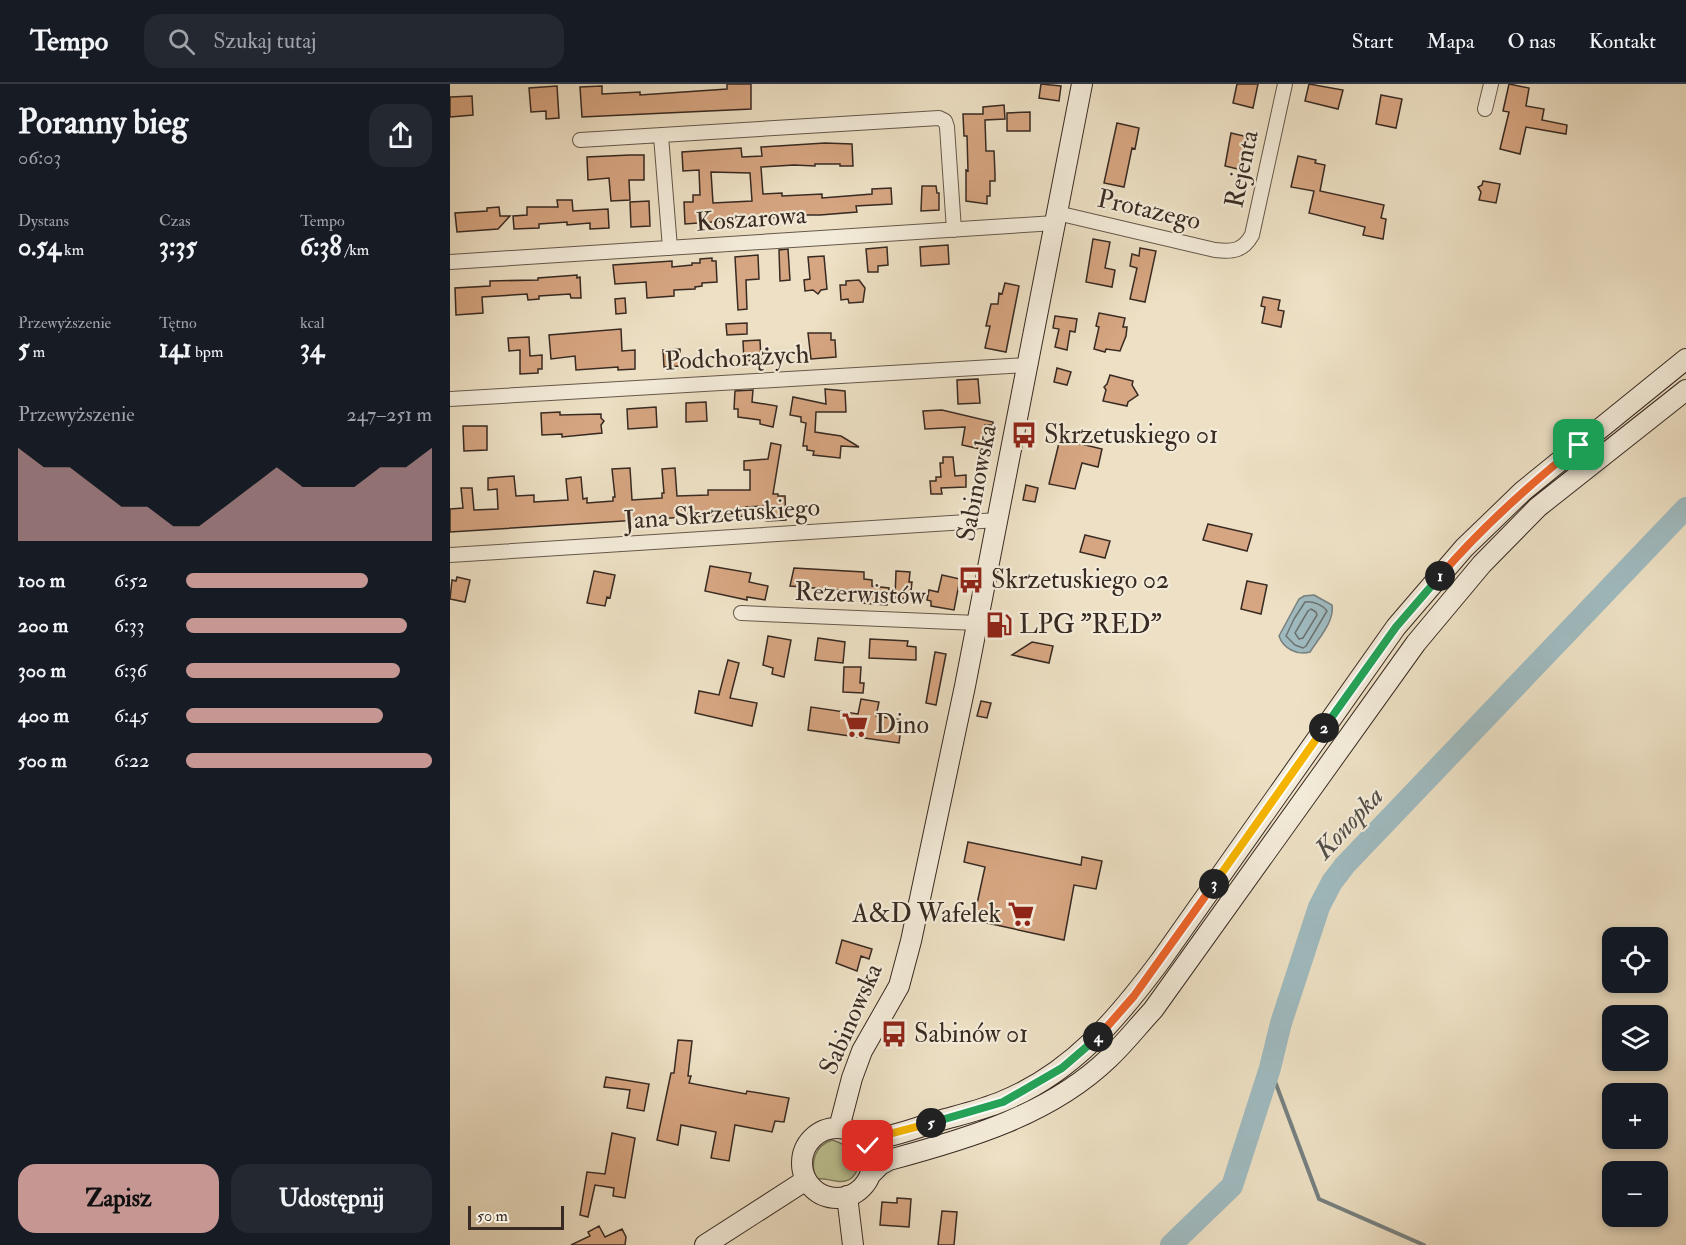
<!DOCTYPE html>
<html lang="pl">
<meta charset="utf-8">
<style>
:root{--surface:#171b24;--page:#242831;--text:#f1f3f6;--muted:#9ea1a6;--line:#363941;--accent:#c59692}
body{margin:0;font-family:"IM FELL Double Pica",serif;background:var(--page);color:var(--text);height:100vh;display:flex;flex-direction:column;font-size:22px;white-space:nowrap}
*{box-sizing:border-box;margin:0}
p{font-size:20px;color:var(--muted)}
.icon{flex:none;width:33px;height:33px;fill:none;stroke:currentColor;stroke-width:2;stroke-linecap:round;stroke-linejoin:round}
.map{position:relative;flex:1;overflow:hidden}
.drawer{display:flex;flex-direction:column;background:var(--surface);width:450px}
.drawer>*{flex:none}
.tools{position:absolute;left:1152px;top:843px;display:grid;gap:12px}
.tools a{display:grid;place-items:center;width:66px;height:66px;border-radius:12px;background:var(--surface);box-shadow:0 3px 9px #0003;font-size:30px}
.scale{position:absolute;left:18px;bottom:15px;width:96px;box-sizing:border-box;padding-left:6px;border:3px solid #382a22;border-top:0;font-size:16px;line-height:21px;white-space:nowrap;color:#382a22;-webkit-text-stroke:4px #f3ebd9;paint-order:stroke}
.pin{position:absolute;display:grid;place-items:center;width:51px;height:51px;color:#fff;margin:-26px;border-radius:12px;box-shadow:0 3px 9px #0006}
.km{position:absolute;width:30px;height:30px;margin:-15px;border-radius:50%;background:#222;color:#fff;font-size:16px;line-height:30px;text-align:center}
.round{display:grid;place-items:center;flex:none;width:63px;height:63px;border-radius:18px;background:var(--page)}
.summary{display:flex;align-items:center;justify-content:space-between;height:102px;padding:0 18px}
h1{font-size:33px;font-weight:700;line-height:45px}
.figures{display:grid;grid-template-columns:repeat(3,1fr);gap:9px;height:102px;padding:6px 18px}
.figures div{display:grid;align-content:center}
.figures b{font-size:26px;font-weight:700}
.figures small{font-size:16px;font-weight:400}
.figures p{font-size:16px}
.chart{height:168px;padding:12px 18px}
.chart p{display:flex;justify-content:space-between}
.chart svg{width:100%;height:108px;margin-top:6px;fill:var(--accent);opacity:.7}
.action{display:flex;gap:12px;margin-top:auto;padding:12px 18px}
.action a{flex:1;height:69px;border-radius:18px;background:var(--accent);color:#111;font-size:24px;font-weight:700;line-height:69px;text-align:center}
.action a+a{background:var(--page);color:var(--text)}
ul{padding:0 18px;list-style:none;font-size:20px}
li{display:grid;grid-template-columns:96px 72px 1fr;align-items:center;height:45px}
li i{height:15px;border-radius:8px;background:var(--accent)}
header{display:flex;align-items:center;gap:36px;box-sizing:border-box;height:84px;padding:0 30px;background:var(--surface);border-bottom:2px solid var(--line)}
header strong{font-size:28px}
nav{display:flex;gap:33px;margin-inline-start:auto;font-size:21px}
.search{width:420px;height:54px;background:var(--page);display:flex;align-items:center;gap:15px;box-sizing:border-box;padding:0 21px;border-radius:18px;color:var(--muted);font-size:22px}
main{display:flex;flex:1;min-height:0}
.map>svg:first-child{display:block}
</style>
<header>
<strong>Tempo</strong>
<div class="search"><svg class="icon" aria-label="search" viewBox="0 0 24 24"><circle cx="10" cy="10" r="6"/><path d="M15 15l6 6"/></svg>Szukaj tutaj</div>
<nav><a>Start</a><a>Mapa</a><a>O nas</a><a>Kontakt</a></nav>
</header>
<main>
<section class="drawer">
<div class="summary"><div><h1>Poranny bieg</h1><p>06:03</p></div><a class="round"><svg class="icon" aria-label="share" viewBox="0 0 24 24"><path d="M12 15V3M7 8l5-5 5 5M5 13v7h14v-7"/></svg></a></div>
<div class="figures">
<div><p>Dystans</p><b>0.54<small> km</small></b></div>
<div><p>Czas</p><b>3:35</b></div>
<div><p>Tempo</p><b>6:38<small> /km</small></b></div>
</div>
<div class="figures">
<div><p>Przewyższenie</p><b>5<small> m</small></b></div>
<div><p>Tętno</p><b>141<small> bpm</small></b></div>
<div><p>kcal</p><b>34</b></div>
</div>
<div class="chart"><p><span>Przewyższenie</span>247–251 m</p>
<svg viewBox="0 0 160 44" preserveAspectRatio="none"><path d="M0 44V6L10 14L20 14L30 22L40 30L50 30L60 38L70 38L80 30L90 22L100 14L110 22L120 22L130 22L140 14L150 14L160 6V44z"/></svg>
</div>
<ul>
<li><b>100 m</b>6:52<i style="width:74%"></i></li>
<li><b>200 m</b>6:33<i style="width:90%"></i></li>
<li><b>300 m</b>6:36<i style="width:87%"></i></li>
<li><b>400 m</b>6:45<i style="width:80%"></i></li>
<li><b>500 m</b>6:22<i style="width:100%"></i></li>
</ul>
<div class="action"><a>Zapisz</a><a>Udostępnij</a></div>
</section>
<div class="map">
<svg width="1236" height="1161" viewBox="0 0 1236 1161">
<rect width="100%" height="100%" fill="#ede0c4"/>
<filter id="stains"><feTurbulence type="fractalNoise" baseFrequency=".00333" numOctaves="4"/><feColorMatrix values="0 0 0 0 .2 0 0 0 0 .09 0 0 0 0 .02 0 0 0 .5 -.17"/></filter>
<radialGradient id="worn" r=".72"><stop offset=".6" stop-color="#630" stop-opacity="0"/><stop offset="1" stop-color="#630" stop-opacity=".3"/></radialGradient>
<path fill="#bdc191" stroke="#7a765a" stroke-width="1.5" d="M382,1056C393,1059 400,1065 411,1068C410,1083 405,1101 386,1097C378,1096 374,1094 366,1095C360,1079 364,1062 382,1056Z"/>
<path fill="#9fbabf" stroke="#768080" stroke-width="1.5" d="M864,511L882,521C885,537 868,555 860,568C847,572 833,564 829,552L849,515L854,512Z"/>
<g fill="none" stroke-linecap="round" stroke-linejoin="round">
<path stroke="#6c7270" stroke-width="1.5" d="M855,518C863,517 873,521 877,527L856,562L853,564L845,561L836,552L844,535Z
M861,525L866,528L867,531L853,554L849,555L845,549L858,527Z"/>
<path stroke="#768080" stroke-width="4" d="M820,984L869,1115L974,1161"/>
<path stroke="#9fbabf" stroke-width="22" d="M721,1161L782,1102L820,984L831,939L869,823L882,798L895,781L1236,424"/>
</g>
<path fill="#d6a581" stroke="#382a22" stroke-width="1.5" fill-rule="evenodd" d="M277,0H301V25L132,33L130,3L152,2V10L190,8V11L277,5Z
M591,0L611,2L609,17L589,14Z
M787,0H808L803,24L783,19Z
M859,0L893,6L888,25L855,17Z
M1059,0L1079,4L1076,22L1094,25L1092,36L1117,41L1116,50L1076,43L1070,70L1050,65L1059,28L1053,27Z
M107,2L109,34L96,35V27L81,28L79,4Z
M931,11L952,15L946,44L926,40Z
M22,12L23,31L0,33V13Z
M554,21L555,35L535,36L536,67H544L545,90V97H540V112H537V120L516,117V86L518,87L517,52H514L513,30H533V23Z
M580,28V47H557V29Z
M667,39L689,44L685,65L682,64L674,103L654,99Z
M781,49L798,53L792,86L775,82Z
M375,59L402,60L403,82H390V80H365V82L344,81L311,83L313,110L332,109V112L372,110V114L422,110V105L441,104L442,120L406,122L407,128L370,131H333V133L235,140L234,118H243V111H250L249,86L233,87L232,68L291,64L292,73L312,72L311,63ZM261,88L300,89L302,117L263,119Z
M180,71H194V96H179L180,116L161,117L159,94L138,96L137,73Z
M848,72L866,76L865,79L875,81L870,107L934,121L931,134L936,135L933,155L913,151L915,143L859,129L864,107L841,103Z
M1033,97L1050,100L1046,119L1029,116L1031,108L1028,103L1032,101Z
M472,102H486L487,109H489V126L471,127Z
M107,116H122L123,127L158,125L159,144L140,145V139L117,141V138L89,140V144L64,145L63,132L77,131V123H108Z
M199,117L200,142L181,143L180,118Z
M49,123L50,132H60L48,145L7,148L5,129L37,127V124Z
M643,155L660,158L655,184L665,186L662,203L636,198Z
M498,161L499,180L471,182L470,163Z
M437,163L438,181L428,182V188H418L416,165Z
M690,164L706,167L695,218L680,215L687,184L680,182L682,170L689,172Z
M338,165L340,196L330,197L329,166Z
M308,171L309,195L296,196L297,225L288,226L285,173Z
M374,172L377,205L371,206L368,210L363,206L355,207L354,196L360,195L358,173Z
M262,174V177H266L267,198L252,199V202L245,203V205L224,206V212L197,214L196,198L165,200L163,181L222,177V183L242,181V179H250V175Z
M127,191V194L130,193L131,214H121L120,210L89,212V215L78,216L77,210L32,213L33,229L6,231L5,204L40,202V197L88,196V194Z
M409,196L415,204L413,218L399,219L398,215L391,216L390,201H396V197Z
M555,199L569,202L556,268L535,264L540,242H536L541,220H548L549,209L552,210Z
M813,213L830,216L828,226L834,227L831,243L812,239L815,223L811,222Z
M175,214L176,229L166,230L165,215Z
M649,229L675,234L673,243H677L676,252L670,267L656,265L655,268L644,265L649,243L646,242Z
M605,232L627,235L625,248L620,247L617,266L605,263L609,245L603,244Z
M297,239V250L277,251L276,240Z
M171,245L172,267L185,266V285L168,286V283L126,286L125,272L101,275L99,251Z
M358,249H381V256H385L386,273L361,275Z
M79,253L80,272L92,271V285H88V289L70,290V266L59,267L58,254Z
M310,256L311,276L294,277L293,257Z
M230,265L231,282L214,283L213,266Z
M607,284L621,288L617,301L604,298Z
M660,291L683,297L682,301L688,311L678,318L677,322L653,317L656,306L654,303L657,300Z
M528,295L530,319L508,320L507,296Z
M375,305L395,307L396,328H366L365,348L391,352L409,363L391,362L390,374L363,371L364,367L357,366V362H353L356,339L351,338V333L340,331L343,313L376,320Z
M303,306L302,318L327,322L323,343L310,340V336L288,333V325H284L285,307Z
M256,318L257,337L236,338V319Z
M206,323L207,343L178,345L177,325Z
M492,326L543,338V341H535L530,365L512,361L515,343L475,345L473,327Z
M110,328V331L151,330V334L154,337L151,341L152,349L112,353V350L92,351L91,329Z
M13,342H37V366L14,367Z
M610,355L652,365L648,383L632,379L625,405L599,400Z
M321,359L331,361L323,410H328V412H335L336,436L316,437V422L296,423V432L268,433V431L0,448V425L13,424L11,404H22L24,426L48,425L47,405L38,406V394L64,392L66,412L84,411V418L118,416L116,395L131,393L133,415L137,414V419L163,417V413H165L162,385L180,384L182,416L212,414V409H214L212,385L225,384L227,412L258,411V406H300V386H294V377L318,375Z
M493,373H503L505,392L516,391V403L491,404L492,410H481L480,397H486V393H491L490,379H493Z
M576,401L588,404L585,418L573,416Z
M758,440L802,450L797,467L753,456Z
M635,451L660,457L655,474L630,468Z
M260,482L301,489L299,498L318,502L315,516L297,513V516L255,507Z
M344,484L414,488V495L422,496V502L439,504L437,521L412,519L413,508L340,502Z
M144,487L165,491L160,514L157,513L155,522L137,519Z
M446,487L460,488L459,498H462L460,515L445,514Z
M492,491L510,495L504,526L481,522V517L477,516L479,506L488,508Z
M7,493L20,496L15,518L0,515L2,496L6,497Z
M797,497L817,501L811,530L791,525Z
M318,552L341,556L334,593L322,590L323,584L313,581Z
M368,554L395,558L393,579L365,576Z
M420,555L458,557L457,562L466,563V576L419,574Z
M582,558L603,562L599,579L562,571Z
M485,568L496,570L486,621L476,619Z
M278,576L289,579L280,614L307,619L302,642L245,629L249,607L269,611Z
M394,583H411L410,599H414L413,609L393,608Z
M411,615L429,618L426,632L452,636L449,659L358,646L361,623L408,630Z
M531,617L541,619L537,634L527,632Z
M518,758L631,781L632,773L652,777L646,805L624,801L614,856L528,837L525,829L535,783L514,778Z
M392,856L422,865L419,875L411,872L407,887L386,879Z
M228,956L242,957L238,992H241L239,999L296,1010L297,1007L339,1014L334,1038L325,1037L322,1048L285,1041L279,1077L261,1074L266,1048L231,1041L228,1061L207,1056L221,989H224Z
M156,993L199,1000L194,1027L177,1024L180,1006L154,1003Z
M162,1049L185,1054L175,1114L163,1112L164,1104L145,1101L138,1133L130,1131L137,1088L155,1090Z
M447,1114L461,1115L459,1143L430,1141L432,1118L447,1119Z
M492,1127L507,1128L504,1161H488Z
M149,1142L155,1153L172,1145L176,1153L175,1161H121L140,1152L138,1148Z"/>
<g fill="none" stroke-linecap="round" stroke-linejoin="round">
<g stroke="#65584a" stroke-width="16">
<path id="street" d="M1035,25L1041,0
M211,52L220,164
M130,56L489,34L495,37L497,43L504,146
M607,129L765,166C783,168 793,167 802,151L835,0
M0,178L605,139
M0,315L577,281
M0,471L548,436
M291,529L527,539"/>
</g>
<g stroke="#382a22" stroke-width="22">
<path id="secondary" d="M389,1044L402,994L412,967L449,902L461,857L515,602L632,0
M352 1079a35 35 0 1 1 70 0a35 35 0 1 1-70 0Z
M412,1055C435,1056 466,1044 488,1037C509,1031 532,1026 553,1017C622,989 668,934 711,876L946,543L1014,464L1073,407L1236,275
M420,1091L430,1081L439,1076C517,1055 600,1031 659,974C675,959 688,942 703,926L966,559L1032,480L1088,423L1236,306
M397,1112L403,1161
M255,1161L356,1096"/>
</g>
<use href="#street" stroke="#f3ebd9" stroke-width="14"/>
<use href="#secondary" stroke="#f3ebd9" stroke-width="20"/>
</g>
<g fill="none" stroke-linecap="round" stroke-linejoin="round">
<g stroke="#fff" stroke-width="12">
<path id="split-1" d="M990,492C1032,443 1079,401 1129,361"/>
</g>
<g stroke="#fff" stroke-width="12">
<path id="split-2" d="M874,644L946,543L990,492"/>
</g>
<g stroke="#fff" stroke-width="12">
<path id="split-3" d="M764,800L874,644"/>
</g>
<g stroke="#fff" stroke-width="12">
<path id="split-4" d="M648,953L684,912L764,800"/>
</g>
<g stroke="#fff" stroke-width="12">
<path id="split-5" d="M481,1039L553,1018L612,984L648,953"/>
</g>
<g stroke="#fff" stroke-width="12">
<path id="split-6" d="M418,1062L412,1055H420L481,1039"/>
</g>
<use href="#split-1" stroke="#f0652b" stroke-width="8"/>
<use href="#split-2" stroke="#22a559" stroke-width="8"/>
<use href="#split-3" stroke="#f5b400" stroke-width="8"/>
<use href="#split-4" stroke="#f0652b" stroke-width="8"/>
<use href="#split-5" stroke="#22a559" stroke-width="8"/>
<use href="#split-6" stroke="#f5b400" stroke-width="8"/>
</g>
<defs>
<g id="bus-bare" transform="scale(2.07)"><path d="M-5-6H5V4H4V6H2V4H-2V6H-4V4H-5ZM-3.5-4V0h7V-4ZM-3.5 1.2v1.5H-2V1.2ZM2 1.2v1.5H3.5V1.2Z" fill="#8f2418" stroke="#f3ebd9" stroke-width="2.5" paint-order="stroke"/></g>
<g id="fuel-bare" transform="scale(2.07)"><path d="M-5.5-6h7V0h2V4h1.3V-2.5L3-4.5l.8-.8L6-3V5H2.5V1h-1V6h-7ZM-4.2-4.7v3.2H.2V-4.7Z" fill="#8f2418" stroke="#f3ebd9" stroke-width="2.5" paint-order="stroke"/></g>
<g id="supermarket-bare" transform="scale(2.07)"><path d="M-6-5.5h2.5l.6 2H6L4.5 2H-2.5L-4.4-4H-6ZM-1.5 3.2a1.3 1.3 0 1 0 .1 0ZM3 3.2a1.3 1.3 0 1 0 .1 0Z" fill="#8f2418" stroke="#f3ebd9" stroke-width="2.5" paint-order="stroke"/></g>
</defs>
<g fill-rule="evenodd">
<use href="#bus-bare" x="574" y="351"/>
<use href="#bus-bare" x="521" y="496"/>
<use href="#fuel-bare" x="549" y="541"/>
<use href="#supermarket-bare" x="405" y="641"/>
<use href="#supermarket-bare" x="571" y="830"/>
<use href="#bus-bare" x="444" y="950"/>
</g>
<g text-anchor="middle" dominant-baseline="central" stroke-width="4.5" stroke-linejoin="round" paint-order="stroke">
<g font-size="26" fill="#382a22" stroke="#f3ebd9">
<text transform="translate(792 85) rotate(-78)">Rejenta</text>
<text transform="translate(699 126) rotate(13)">Protazego</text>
<text transform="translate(301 135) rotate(-4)">Koszarowa</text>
<text transform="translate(287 274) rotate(-3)">Podchorążych</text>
<text transform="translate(527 399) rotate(-79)">Sabinowska</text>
<text transform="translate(272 430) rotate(-4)">Jana Skrzetuskiego</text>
<text transform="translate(410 510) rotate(2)">Rezerwistów</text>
<text transform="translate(401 935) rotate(-66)">Sabinowska</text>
</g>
<g font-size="26" fill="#382a22" stroke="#f3ebd9" text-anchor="start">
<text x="594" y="351">Skrzetuskiego 01</text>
<text x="541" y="496">Skrzetuskiego 02</text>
<text x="569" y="541">LPG "RED"</text>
<text x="425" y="641">Dino</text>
<text x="551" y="830" text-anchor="end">A&amp;D Wafelek</text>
<text x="464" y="950">Sabinów 01</text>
</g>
<g font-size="27" font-style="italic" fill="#524e49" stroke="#f3ebd9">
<text transform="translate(899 739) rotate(-47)">Konopka</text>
</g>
</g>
<rect width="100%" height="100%" filter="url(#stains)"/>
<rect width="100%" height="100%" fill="url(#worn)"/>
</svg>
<div class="tools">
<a><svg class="icon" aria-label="locate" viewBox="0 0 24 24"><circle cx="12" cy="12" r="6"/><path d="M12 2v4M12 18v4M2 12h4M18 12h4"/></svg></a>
<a><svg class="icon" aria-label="layers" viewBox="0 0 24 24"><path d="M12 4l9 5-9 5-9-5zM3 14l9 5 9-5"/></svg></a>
<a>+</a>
<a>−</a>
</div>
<div class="scale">50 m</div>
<div class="pin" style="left:1129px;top:361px;background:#1e9e55"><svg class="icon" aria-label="arrive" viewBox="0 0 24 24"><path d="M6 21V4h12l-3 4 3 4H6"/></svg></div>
<div class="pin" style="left:418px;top:1062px;background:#d93025"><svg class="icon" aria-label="check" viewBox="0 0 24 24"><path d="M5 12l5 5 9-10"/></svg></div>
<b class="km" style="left:990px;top:492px">1</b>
<b class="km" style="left:874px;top:644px">2</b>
<b class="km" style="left:764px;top:800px">3</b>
<b class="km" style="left:648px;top:953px">4</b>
<b class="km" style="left:481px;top:1039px">5</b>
</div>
</main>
